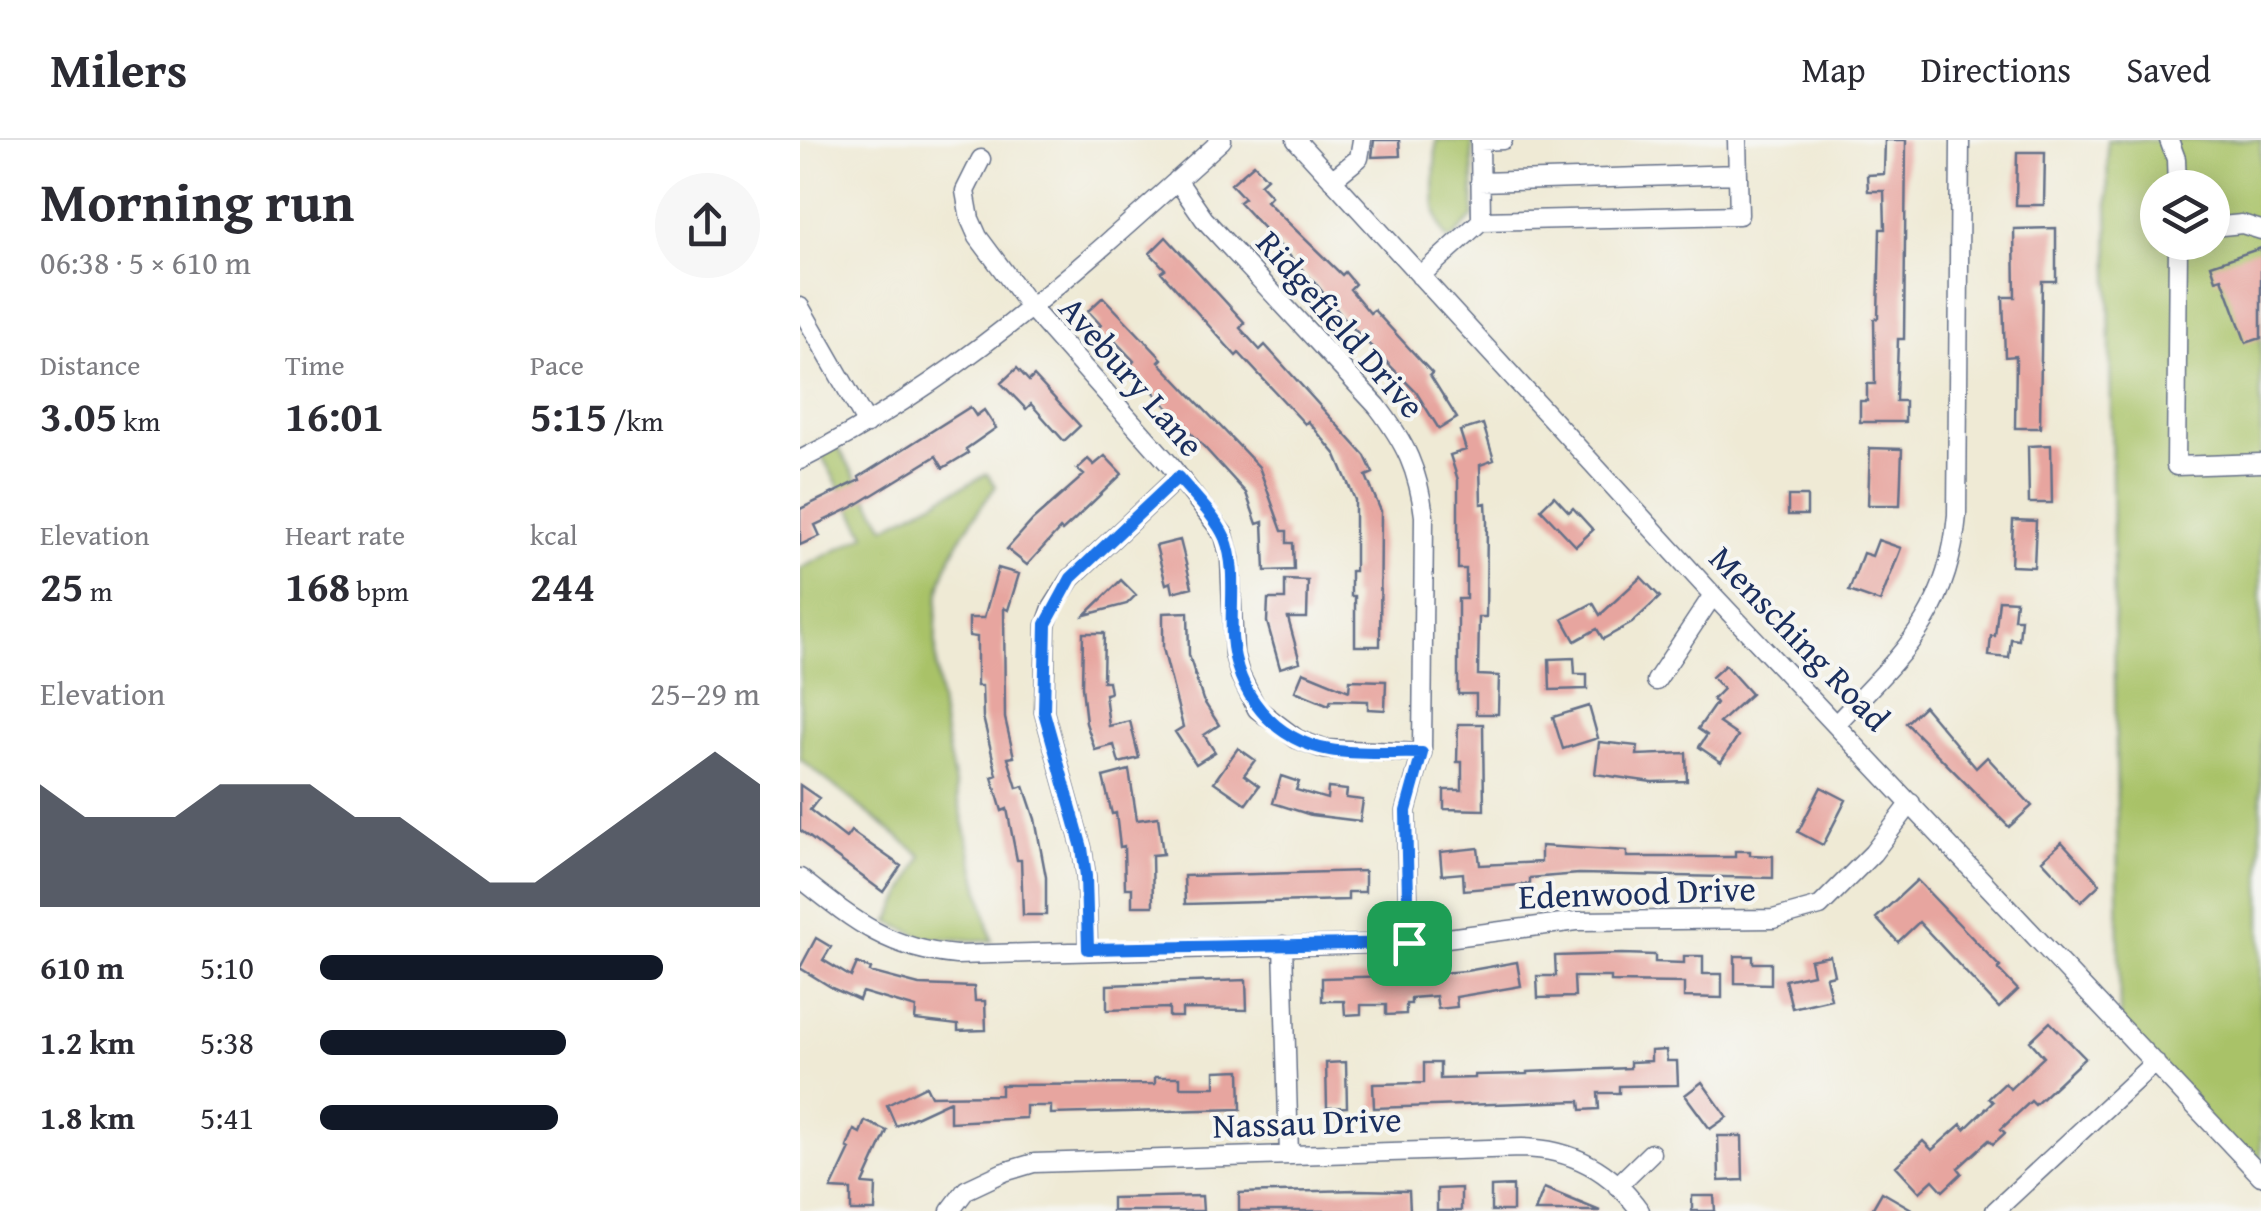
<!DOCTYPE html>
<meta charset="utf-8">
<style>
:root{--surface:#fff;--page:#f7f7f7;--text:#2b2b33;--muted:#7c7c81;--line:#e1e1e2;--accent:#111827}
body{margin:0;font-family:"Gentium Book Plus",serif;background:var(--page);color:var(--text);height:100vh;display:flex;flex-direction:column;font-size:38px;white-space:nowrap}
*{box-sizing:border-box;margin:0}
p{font-size:32px;color:var(--muted)}
.icon{flex:none;width:55px;height:55px;fill:none;stroke:currentColor;stroke-width:2;stroke-linecap:round;stroke-linejoin:round}
.map{position:relative;flex:1;overflow:hidden}
.panel{display:flex;flex-direction:column;background:var(--surface);width:800px}
.panel>*{flex:none}
.fabs{position:absolute;left:1340px;top:30px;display:grid;gap:20px}
.fabs a{display:grid;place-items:center;width:90px;height:90px;border-radius:50%;background:var(--surface);box-shadow:0 5px 25px #0003;font-size:50px}
.pin{position:absolute;display:grid;place-items:center;width:85px;height:85px;color:#fff;margin:-42px;border-radius:20px;box-shadow:0 5px 15px #0006}
.round{display:grid;place-items:center;flex:none;width:105px;height:105px;border-radius:52px;background:var(--page)}
.head{display:flex;align-items:center;justify-content:space-between;height:170px;padding:0 40px}
h1{font-size:55px;font-weight:800;line-height:75px}
.metrics{display:grid;grid-template-columns:repeat(3,1fr);gap:15px;height:170px;padding:10px 40px}
.metrics div{display:grid;align-content:center}
.metrics b{font-size:42px;font-weight:800}
.metrics small{font-size:28px;font-weight:400}
.metrics p{font-size:28px}
.chart{height:280px;padding:20px 40px}
.chart p{display:flex;justify-content:space-between}
.chart svg{width:100%;height:180px;margin-top:10px;fill:var(--accent);opacity:.7}
ul{padding:0 40px;list-style:none;font-size:32px}
li{display:grid;grid-template-columns:160px 120px 1fr;align-items:center;height:75px}
li i{height:25px;border-radius:12px;background:var(--accent)}
header{display:flex;align-items:center;gap:60px;box-sizing:border-box;height:140px;padding:0 50px;background:var(--surface);border-bottom:2px solid var(--line)}
header strong{font-size:48px}
nav{display:flex;gap:55px;margin-inline-start:auto;font-size:35px}
main{display:flex;flex:1;min-height:0}
.map>svg:first-child{display:block}
</style>
<header>
<strong>Milers</strong>
<nav><a>Map</a><a>Directions</a><a>Saved</a></nav>
</header>
<main>
<section class="panel">
<div class="head"><div><h1>Morning run</h1><p>06:38 · 5 × 610 m</p></div><a class="round"><svg class="icon" aria-label="share" viewBox="0 0 24 24"><path d="M12 15V3M7 8l5-5 5 5M5 13v7h14v-7"/></svg></a></div>
<div class="metrics">
<div><p>Distance</p><b>3.05<small> km</small></b></div>
<div><p>Time</p><b>16:01</b></div>
<div><p>Pace</p><b>5:15<small> /km</small></b></div>
</div>
<div class="metrics">
<div><p>Elevation</p><b>25<small> m</small></b></div>
<div><p>Heart rate</p><b>168<small> bpm</small></b></div>
<div><p>kcal</p><b>244</b></div>
</div>
<div class="chart"><p><span>Elevation</span>25–29 m</p>
<svg viewBox="0 0 160 44" preserveAspectRatio="none"><path d="M0 44V14L10 22L20 22L30 22L40 14L50 14L60 14L70 22L80 22L90 30L100 38L110 38L120 30L130 22L140 14L150 6L160 14V44z"/></svg>
</div>
<ul>
<li><b>610 m</b>5:10<i style="width:78%"></i></li>
<li><b>1.2 km</b>5:38<i style="width:56%"></i></li>
<li><b>1.8 km</b>5:41<i style="width:54%"></i></li>
</ul>
</section>
<div class="map">
<svg width="1461" height="1071" viewBox="0 0 1461 1071">
<rect width="100%" height="100%" fill="#f6f6f2"/>
<filter id="ink" filterUnits="userSpaceOnUse"><feTurbulence type="fractalNoise" baseFrequency=".01" numOctaves="2"/><feDisplacementMap in="SourceGraphic" scale="20" xChannelSelector="R" yChannelSelector="G"/><feConvolveMatrix kernelMatrix="1 2 1 2 8 2 1 2 1" color-interpolation-filters="sRGB"/></filter>
<filter id="wash" filterUnits="userSpaceOnUse"><feTurbulence type="fractalNoise" baseFrequency=".0048" numOctaves="4" result="noise"/><feDisplacementMap in="SourceGraphic" scale="40" xChannelSelector="R" yChannelSelector="G"/><feGaussianBlur stdDeviation="2.25" result="paint"/><feColorMatrix in="noise" values="0 0 0 0 0 0 0 0 0 0 0 0 0 0 0 0 0 1.4 0 .05"/><feComposite in="paint" operator="in"/></filter>
<g filter="url(#wash)">
<rect width="100%" height="100%" fill="#efead5"/>
<path fill="#a9c268" stroke="#627863" stroke-width="2.5" fill-rule="evenodd" d="M636,0H672L674,76L652,99H647C627,70 636,33 636,0Z
M1307,0H1461V1038L1320,885ZM1358,48H1412V102H1358Z
M35,302L85,387L187,334L196,346C173,378 146,413 139,454C123,554 170,701 192,801L125,798L89,782L122,716L0,619V429L66,395L19,311Z"/>
<g id="blocks">
<path fill="#e7a59f" d="M574,0H599L600,16L572,17Z
M1085,0H1106L1104,199H1098L1096,261H1105V282H1060V261H1067V244H1075L1074,179L1078,178L1080,89H1085L1084,51H1068L1067,35L1084,34Z
M1217,12H1245L1244,65H1216Z
M454,24L467,38L460,44L471,56L466,61L542,135L545,132L555,144L550,149L570,173L574,170L632,233L630,235L657,278L639,289L616,252L546,181L516,144L439,62L444,58L431,44Z
M1256,88V141H1242L1240,288H1215L1216,216L1205,217L1203,157H1215L1214,89Z
M366,97L445,183L440,188L460,210L465,205L565,316L573,333L566,336L581,371L580,506H555V456H551V431H555V360L536,315L508,281L505,284L439,213L436,216L361,132L365,129L350,113Z
M1461,108V198L1446,203L1422,138L1416,140L1411,125Z
M303,157L362,219L359,222L459,327L482,391H487V403H493L494,430L465,431L463,382L457,384L446,353L330,226L334,221L312,198L308,202L296,189L301,185L288,171Z
M217,228L229,241L234,236L280,286L264,301L231,264L226,269L201,243Z
M170,267L176,276L184,270L196,288L166,309L168,313L143,328L136,316L51,368L15,385L20,396L0,405V369L60,340L59,337Z
M683,284L694,320L680,325L681,364L686,363L687,381L686,477H679L678,535L699,536L698,574H676V554H658V459H666V429H658V340L650,315L666,310L660,291Z
M1251,305L1252,363H1229L1228,306Z
M1070,308L1102,309L1100,365H1068Z
M305,316L322,334L274,380L262,391L260,389L227,425L207,409L233,380L284,335L277,329L288,319L294,325Z
M754,356L769,372L773,368L793,390L776,406L741,369Z
M988,356H1007V375H988Z
M1213,380L1236,381L1234,427L1211,426Z
M380,400L392,447L373,452L371,442L366,444L356,406Z
M1078,400L1101,408L1080,462L1049,451L1063,413L1072,416Z
M198,428L219,434L208,470L204,468L205,578L214,617L208,618L217,648L224,646L235,679L246,737V775H223L221,720H217L207,669L202,671L192,637L197,635L183,577L182,546H177V497L169,496V478H184Z
M841,437L860,457L832,483L803,499L797,489L775,501L763,479L793,463L800,475Z
M321,440L336,455L327,464L285,475Z
M485,440L508,441L507,478H488L500,522L480,528L467,482L468,459H485Z
M1199,460L1216,461L1214,479H1221L1219,500L1211,499L1209,518L1189,516L1191,496H1195Z
M388,472L389,515L403,560L419,585L404,595L415,612L396,624L375,592L383,587L363,508V473Z
M283,493H304L303,541H308L310,553L305,554L309,586L330,581L339,618L319,623L314,605L295,610L286,583L282,547Z
M774,518L775,534H787V549L750,550L749,519Z
M925,525L951,554L919,583L938,596L921,622L899,607L907,595L898,589L916,563L913,559L923,549L912,537Z
M503,532L549,551L550,540L586,541L585,570L568,569V561L531,560L529,565L495,551Z
M789,566L798,598L763,609L753,577Z
M1124,566L1176,628L1187,617L1232,666L1209,687L1106,583Z
M658,584H683L684,670L644,669V650H662V622H657Z
M799,602L838,606L837,615L886,613L887,641L852,642L795,634Z
M438,608L455,620L444,635L459,646L446,664L414,642Z
M329,630L337,680L358,677L363,714L352,715L353,766H332V748H325L324,706L320,707L316,673L312,674L303,637Z
M481,636L499,642L496,650L527,659L528,648L547,650L546,658L563,660L560,681L511,675L473,663Z
M0,645L19,658L10,670L46,698L51,691L101,726L83,752L0,690Z
M1021,647L1046,660L1023,705L998,692Z
M1262,702L1300,744L1281,762L1242,720Z
M741,706L827,711V717H935V711H950V715L973,716V738L779,734L730,738V744L664,750L663,733L642,735L640,712L678,708L680,725L741,722Z
M565,731V752H548V760L385,764L384,736Z
M1117,740L1200,827L1198,829L1218,850L1199,868L1119,782L1098,802L1076,778Z
M16,798L31,807L23,820L51,837L57,823L71,829L70,832L119,845L174,847L175,861H185L186,890L158,891V885L115,880L116,868L62,852L59,860L34,849L0,828Z
M822,814L855,815V822L884,823V816H903V834H922V858L884,857V843L811,842V837H774L775,857L738,858L737,836H756L755,816Z
M935,816H953V823H971V844L935,843Z
M1030,816L1034,835L1026,837L1031,859L992,868L985,840L1013,834L1010,820Z
M717,822L721,846L656,857L657,867L638,869L636,856L611,858V864H606V874L586,875V865H561V874L545,875L544,861H522V838L593,836V843L628,842L627,834L666,831Z
M446,840L447,870L382,869V877H369V868L307,870V845Z
M1250,882L1285,918L1235,965L1231,961L1201,989L1205,993L1193,1004L1189,1000L1158,1028L1162,1033L1143,1051L1133,1040L1120,1052L1096,1026L1123,1001L1132,1010L1161,984L1165,989L1193,962L1189,958L1205,943L1210,949L1244,917L1230,901Z
M866,910L867,921H877L878,945L819,946V953H798L799,969L781,970L780,961L574,968L573,944L624,943V923H640V939L675,938V935L727,934V932L830,928V922L851,921V911Z
M546,922L547,967L527,968L526,923Z
M440,930L441,969L251,974V966H226V978L150,982V961L96,986L87,965L126,946L131,956L201,955V945L355,944V937H380V947H415V931Z
M902,942L927,977L910,989L885,955Z
M65,981L87,991L63,1044L76,1045L75,1071H51V1050L31,1049L50,1009L47,1007L54,990L60,993Z
M918,996H942L943,1040L919,1041Z
M713,1046V1071H691V1047Z
M661,1048V1071H637V1049Z
M744,1048L800,1071H735Z
M556,1050L609,1051L610,1071H439V1053Z
M1082,1052L1115,1071H1071Z
M402,1056L403,1071H312V1058Z
M892,1056H914L915,1071H892Z"/>
</g>
</g>
<g filter="url(#ink)">
<use href="#blocks" fill-opacity="0" stroke="#657088" stroke-width="2.5"/>
<g fill="none" stroke-linecap="round" stroke-linejoin="round">
<g stroke="#657088" stroke-width="21">
<path id="minor" d="M496,0L913,455L1461,1036
M680,0L681,81
M1369,0L1376,19L1377,48
M680,1L703,0
M181,19L165,51L170,79L178,97L231,168L370,325L424,395L430,419L434,514L440,535L457,569L497,599L524,609L622,613
M377,40L404,79L577,266C606,304 618,329 624,376L622,613L606,671L609,803
M532,40L559,18L562,0
M680,42L938,34
M1412,87L1442,84L1461,90
M1378,102L1376,326L1461,323
M620,136L681,81L939,75L937,0
M0,167L67,284
M0,320C161,240 290,119 422,0
M856,541L913,455
M1037,583C1102,514 1148,476 1157,375L1160,0
M0,738C52,779 87,809 156,815L609,803L777,781L973,779L1020,766L1073,713L1111,663
M483,805L489,1015
M288,809L286,736L282,708L244,572L246,485L252,468L271,438L378,337
M817,1046L851,1013
M150,1071L166,1050L204,1032L234,1023L722,1008C771,1009 811,1030 840,1071
M1195,1071L1355,922"/>
</g>
<use href="#minor" stroke="#fff" stroke-width="18"/>
</g>
</g>
<g fill="none" stroke-linecap="round" stroke-linejoin="round" filter="url(#ink)">
<g stroke="#fff" stroke-width="20">
<path id="route" d="M378,337C393,355 415,376 425,398C437,428 430,465 432,497C436,553 473,600 530,610C559,615 592,612 622,613L606,671L609,803L288,809L286,736L282,708L244,572L246,484L271,438Z"/>
</g>
<use href="#route" stroke="#1a73e8" stroke-width="12"/>
</g>
<g text-anchor="middle" dominant-baseline="central" stroke-width="8" stroke-linejoin="round" paint-order="stroke">
<g font-size="35" fill="#1b2f5e" stroke="#f6f6f2">
<text transform="translate(541 184) rotate(49)">Ridgefield Drive</text>
<text transform="translate(332 236) rotate(49)">Avebury Lane</text>
<text transform="translate(1000 498) rotate(46)">Mensching Road</text>
<text transform="translate(837 752) rotate(-2)">Edenwood Drive</text>
<text transform="translate(507 982) rotate(-2)">Nassau Drive</text>
</g>
</g>
</svg>
<div class="fabs">
<a><svg class="icon" aria-label="layers" viewBox="0 0 24 24"><path d="M12 4l9 5-9 5-9-5zM3 14l9 5 9-5"/></svg></a>
</div>
<div class="pin" style="left:609px;top:803px;background:#1e9e55"><svg class="icon" aria-label="arrive" viewBox="0 0 24 24"><path d="M6 21V4h12l-3 4 3 4H6"/></svg></div>
</div>
</main>
